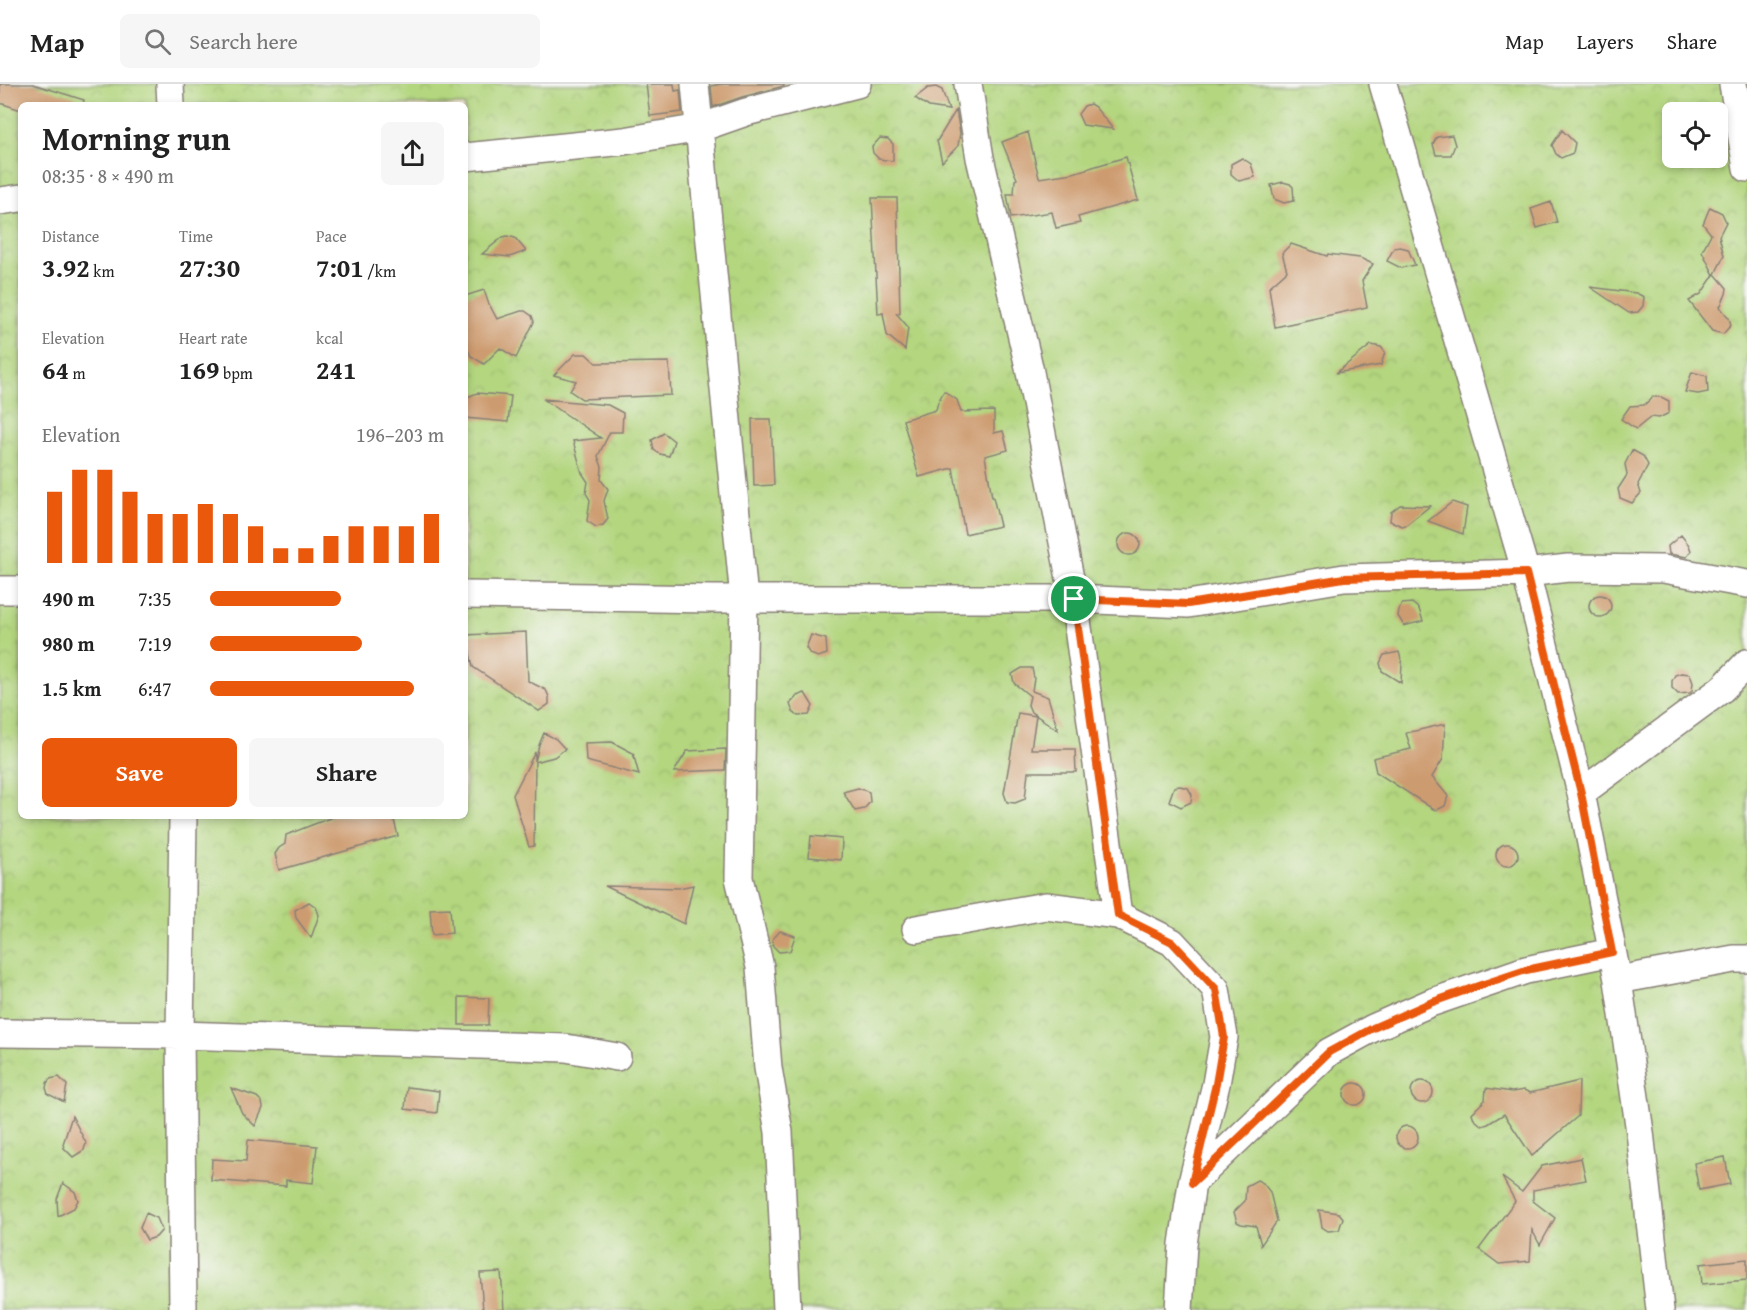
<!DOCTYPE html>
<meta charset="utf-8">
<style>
:root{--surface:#fff;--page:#f6f6f6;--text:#222;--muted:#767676;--line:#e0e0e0;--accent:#ea580c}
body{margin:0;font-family:"Gentium Book Plus",serif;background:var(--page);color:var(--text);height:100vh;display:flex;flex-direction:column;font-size:22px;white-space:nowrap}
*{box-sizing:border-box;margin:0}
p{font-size:20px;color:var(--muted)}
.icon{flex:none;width:33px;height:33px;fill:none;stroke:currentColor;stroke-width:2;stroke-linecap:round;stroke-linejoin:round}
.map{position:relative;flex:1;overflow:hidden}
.drawer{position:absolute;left:18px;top:18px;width:450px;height:717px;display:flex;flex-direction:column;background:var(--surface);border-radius:9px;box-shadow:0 3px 9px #0003}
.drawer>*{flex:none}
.tools{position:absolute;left:1662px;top:18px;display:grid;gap:12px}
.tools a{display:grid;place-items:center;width:66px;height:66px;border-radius:9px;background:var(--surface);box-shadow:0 3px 9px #0003;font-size:30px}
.pin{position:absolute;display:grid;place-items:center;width:51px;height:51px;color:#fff;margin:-26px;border:3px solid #fff;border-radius:50%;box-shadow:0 2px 6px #0007}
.round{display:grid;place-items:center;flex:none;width:63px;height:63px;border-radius:9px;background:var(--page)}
.headline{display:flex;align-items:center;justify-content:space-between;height:102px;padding:0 24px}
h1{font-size:33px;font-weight:700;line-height:45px}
.stats{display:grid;grid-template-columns:repeat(3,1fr);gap:9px;height:102px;padding:6px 24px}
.stats div{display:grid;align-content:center}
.stats b{font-size:26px;font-weight:700}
.stats small{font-size:16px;font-weight:400}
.stats p{font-size:16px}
.chart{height:168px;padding:12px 24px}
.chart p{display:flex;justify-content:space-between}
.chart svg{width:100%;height:108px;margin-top:6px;stroke:var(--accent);stroke-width:6}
.action{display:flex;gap:12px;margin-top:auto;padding:12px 24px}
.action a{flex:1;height:69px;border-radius:9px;background:var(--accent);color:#fff;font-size:24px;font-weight:700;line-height:69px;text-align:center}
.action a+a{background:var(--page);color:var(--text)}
ul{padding:0 24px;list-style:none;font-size:20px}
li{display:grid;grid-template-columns:96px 72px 1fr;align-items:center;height:45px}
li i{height:15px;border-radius:8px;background:var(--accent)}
header{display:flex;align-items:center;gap:36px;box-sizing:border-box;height:84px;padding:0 30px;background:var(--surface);border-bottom:2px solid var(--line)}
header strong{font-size:28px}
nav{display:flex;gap:33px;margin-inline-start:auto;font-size:21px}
.search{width:420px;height:54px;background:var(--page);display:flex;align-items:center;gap:15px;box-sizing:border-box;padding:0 21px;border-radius:9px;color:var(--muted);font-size:22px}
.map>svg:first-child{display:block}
</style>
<header>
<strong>Map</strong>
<div class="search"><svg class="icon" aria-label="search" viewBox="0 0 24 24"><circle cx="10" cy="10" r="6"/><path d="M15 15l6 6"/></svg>Search here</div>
<nav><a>Map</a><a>Layers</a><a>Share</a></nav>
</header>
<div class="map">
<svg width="1747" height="1226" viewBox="0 0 1747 1226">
<defs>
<pattern id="park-crowns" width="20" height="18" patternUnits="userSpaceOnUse" patternTransform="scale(1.5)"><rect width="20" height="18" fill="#b3d67f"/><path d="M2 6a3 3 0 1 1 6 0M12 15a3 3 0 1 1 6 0" fill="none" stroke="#99b76d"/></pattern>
</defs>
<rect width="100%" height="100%" fill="#f6f6f2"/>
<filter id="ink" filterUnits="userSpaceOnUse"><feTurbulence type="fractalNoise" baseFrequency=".0167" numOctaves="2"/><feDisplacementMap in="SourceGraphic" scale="12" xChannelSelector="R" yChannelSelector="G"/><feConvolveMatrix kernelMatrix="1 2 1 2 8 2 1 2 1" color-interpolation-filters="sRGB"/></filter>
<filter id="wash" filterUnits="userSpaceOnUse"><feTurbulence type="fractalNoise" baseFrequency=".008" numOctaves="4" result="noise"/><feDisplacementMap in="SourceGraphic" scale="24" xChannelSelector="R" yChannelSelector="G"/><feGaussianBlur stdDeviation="1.35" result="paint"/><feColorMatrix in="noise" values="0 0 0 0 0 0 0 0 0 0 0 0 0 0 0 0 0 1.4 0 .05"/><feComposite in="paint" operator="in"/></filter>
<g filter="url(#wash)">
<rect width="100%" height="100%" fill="#f3e5d0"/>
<path fill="url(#park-crowns)" stroke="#68794e" stroke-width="1.5" fill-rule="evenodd" d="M0,0H1747V1226H0ZM21,21H465V732H21ZM1672,28H1718V74H1672Z"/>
<g id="blocks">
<path fill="#cd9b70" d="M0,0H33L84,16L83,21H21V26L0,19Z
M646,0H674L675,7L680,6L682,28L650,32Z
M721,0H784V2L742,13L713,23L711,2Z
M936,3L942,6L949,26L929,23L915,14L928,4Z
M1090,20L1095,23L1113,45L1083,41L1078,30L1084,22Z
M956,26L960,49L958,62L942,78L937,57Z
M1562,46L1575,59L1573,69L1561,74L1556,70L1552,61Z
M1028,48L1039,94L1073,89L1126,73L1138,116L1078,133L1080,139L1056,144L1052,128L1011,134L1007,110H1014L1015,96L1017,95L1002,58Z
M1452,51L1455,61L1451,71H1436L1433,60L1437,53Z
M880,54L888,55L893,60V77L879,75L873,69L872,63Z
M1242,74L1251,80L1255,93L1239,97L1231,90V80Z
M1283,98L1290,100L1293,103L1294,117L1284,119L1274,115L1271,101Z
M872,114H897L900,229H896L908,243L905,266L887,251L883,229L878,230Z
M1551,118L1557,138L1537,144L1531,125Z
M1710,123L1722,129L1726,138L1719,152L1724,172L1715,190L1727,204L1726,210L1720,223L1729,234L1731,241L1723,250L1712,247L1689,217L1701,210L1714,191L1702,167L1711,150L1703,140Z
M507,152L515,154L526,167L510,173L482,170L503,153Z
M1291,160L1327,172L1328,170L1360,174L1373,180L1362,197L1367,223L1275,243L1269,203L1287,187L1282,169Z
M1400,163L1408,165L1415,181L1401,184L1387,177L1394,164Z
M1590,203L1636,209L1644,213L1643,222L1638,228L1629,229Z
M484,206L488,218L497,235L521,227H525L532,232L534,238L516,274L500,264L484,280L471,272L465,260V212Z
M1371,261L1381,263L1385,268L1381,281L1336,289Z
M575,270H586L596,279L669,278L671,311L582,315L570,307L576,297L554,291Z
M1692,288L1707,292L1708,308L1698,310L1685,308Z
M944,307L957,316L961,328L994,327V349L1003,347L1008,366L985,372L992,413H993L1000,442L965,450L953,384L919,393L903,336L936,326L938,318Z
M477,309L511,312L508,338L465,334V314Z
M1653,313H1661L1669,317V329L1659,334L1651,333L1636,345L1621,335L1630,322L1644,321Z
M543,315L608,321L623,329L622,348H610L598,372L602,383L601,396L608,405L604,417L608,435L603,441L596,443L587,437L590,416L586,409L588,398L582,389L573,357L601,354Z
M752,335H771L774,401L754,402Z
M664,349L674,357L669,372L660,370L654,366L652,356Z
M1632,366L1643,372L1648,381L1638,400L1641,409L1632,419L1620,414L1618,405L1627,391L1625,380Z
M1452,418L1467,423L1463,450L1428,437Z
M1400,421L1430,422L1406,441L1402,442L1390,437L1391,428Z
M1118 460a11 11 0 1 1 22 0a11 11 0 1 1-22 0Z
M1681,451L1689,461L1691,467L1687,473L1669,470L1668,462Z
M1589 522a11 11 0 1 1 22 0a11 11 0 1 1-22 0Z
M1412,519L1419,525L1423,537L1404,542L1398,532L1399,526L1402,520Z
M526,548L528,597L546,606L549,613V620L539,627L473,583L466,551Z
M811,551L826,555L827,570L818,573L810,570L806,564Z
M1399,568L1402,579L1401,599L1382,587L1380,579L1384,571Z
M1022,584H1032L1034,594L1032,607L1048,613L1058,646L1031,628L1028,621L1030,612L1014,599L1012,590Z
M1681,589L1690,590L1693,599L1692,607L1690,609L1678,610L1672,604V597L1675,591Z
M805,609L813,622L809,631L798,632L793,628L790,620L797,612Z
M1018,629L1036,632L1031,665H1075L1076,688H1028L1025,715L1015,719L1007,718L1004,709Z
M1445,640L1443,675L1432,693L1448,712L1445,722L1437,726L1433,725L1376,688L1373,674L1411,665L1406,649Z
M544,649L556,655L565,665L554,673L535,678L539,661Z
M612,658L633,669L639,691L586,677L585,659Z
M726,665L725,686L674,688L687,667Z
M535,668L534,762L529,763L513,711Z
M1180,702L1188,704L1192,711L1191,718L1181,723L1169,717L1174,703Z
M858,704L869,708L870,718L864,725L855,727L843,708Z
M335,732H393L398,752L279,786L275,770L279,764L285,760L286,751Z
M811,752L842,755L841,776L809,773Z
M1496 771a11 11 0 1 1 22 0a11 11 0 1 1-22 0Z
M693,801L684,840L605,802L679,804Z
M309,818L316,823L319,831L311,854L296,834L295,826Z
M450,824L452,849L432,851L430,825Z
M780,847L795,852L790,867L779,868L773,862L772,856Z
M459,913L489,914L488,941H459Z
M59,993L67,1001L64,1018L48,1010L46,1004L47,999L50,995Z
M1579,997L1578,1032L1532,1072L1504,1030L1488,1040L1482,1042L1474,1035L1472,1029L1485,1016L1486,1004L1512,1008L1524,1006L1530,1009Z
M1411 1008a11 11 0 1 1 22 0a11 11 0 1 1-22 0Z
M1344 1010a11 11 0 1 1 22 0a11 11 0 1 1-22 0Z
M407,1003L439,1007L437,1029L405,1025Z
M231,1004L257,1013L262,1018L263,1024L255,1042L242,1029Z
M72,1032L86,1059L84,1066L73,1073L64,1064L63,1060Z
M1396 1053a11 11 0 1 1 22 0a11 11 0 1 1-22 0Z
M248,1056L317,1062L313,1099L286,1096V1102L211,1096L212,1075L246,1077Z
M1725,1073L1730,1100L1699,1106L1694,1079Z
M1581,1074L1586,1096L1533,1106V1117L1555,1134L1540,1161L1532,1146L1530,1177L1499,1180L1479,1165L1515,1117L1502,1093L1522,1108L1542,1082Z
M1257,1096L1263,1099L1270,1108L1277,1137L1261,1161L1256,1142L1241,1140L1237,1138L1234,1128L1245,1117L1246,1102Z
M63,1099L75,1108L78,1116L74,1124L58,1132L57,1115Z
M1319,1126L1339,1129L1343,1134L1339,1146L1328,1147L1322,1143Z
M146,1129L157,1134L162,1146L156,1153L147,1156L140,1144Z
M1747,1175V1196L1702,1200L1700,1180Z
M501,1188L504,1226H483L480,1189Z"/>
</g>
</g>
<g filter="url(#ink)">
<use href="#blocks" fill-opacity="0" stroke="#888076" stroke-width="1.5"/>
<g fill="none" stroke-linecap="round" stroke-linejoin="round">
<g stroke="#888076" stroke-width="30">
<path id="street" d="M170,0L171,21
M695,0L744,515L739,794L760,883L768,984L779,1048L787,1226
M968,0L980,74L1029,283L1074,515L1118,831
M1383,0L1526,489L1581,709L1618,896L1640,1048L1660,1226
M1733,0L1747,84
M465,73L624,57L700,44L746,28L857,0
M0,117L21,114
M0,506H21
M465,511L712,515H1074L1188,520L1344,494L1526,489L1568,484L1663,485L1747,500
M1581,709L1722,605L1747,579
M916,845L1046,822L1118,831L1172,858L1216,905L1224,953L1216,1000L1192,1099L1183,1160L1179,1226
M1618,896L1734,875H1747
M0,949L180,951L566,964L617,973
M1192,1099L1329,968L1373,944L1430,919L1526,886L1612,868
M183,1226L180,951L183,732"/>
</g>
<use href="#street" stroke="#fff" stroke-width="27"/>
</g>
</g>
<g fill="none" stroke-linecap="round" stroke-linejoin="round" filter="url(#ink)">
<g stroke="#fff" stroke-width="12">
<path id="route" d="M1526,489L1581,709L1612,868L1526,886L1478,902L1430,919L1373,944L1329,968L1192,1099L1216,1000L1224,953L1216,905L1172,858L1118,831L1074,515L1188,520L1344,494Z"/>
</g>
<use href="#route" stroke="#ea580c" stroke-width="8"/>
</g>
</svg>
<div class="tools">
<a><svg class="icon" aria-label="locate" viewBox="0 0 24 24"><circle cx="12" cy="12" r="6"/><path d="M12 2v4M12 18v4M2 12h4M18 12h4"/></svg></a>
</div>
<div class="pin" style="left:1074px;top:515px;background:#1e9e55"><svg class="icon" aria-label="arrive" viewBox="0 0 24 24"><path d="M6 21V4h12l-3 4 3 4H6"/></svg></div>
<section class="drawer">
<div class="headline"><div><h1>Morning run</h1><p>08:35 · 8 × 490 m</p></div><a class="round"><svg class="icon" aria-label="share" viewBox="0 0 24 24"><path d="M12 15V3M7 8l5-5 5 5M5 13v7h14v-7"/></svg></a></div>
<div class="stats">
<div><p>Distance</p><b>3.92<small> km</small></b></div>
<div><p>Time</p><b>27:30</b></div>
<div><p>Pace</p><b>7:01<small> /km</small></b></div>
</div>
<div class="stats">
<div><p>Elevation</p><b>64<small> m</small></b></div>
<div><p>Heart rate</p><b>169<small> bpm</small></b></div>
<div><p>kcal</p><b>241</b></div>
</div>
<div class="chart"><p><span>Elevation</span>196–203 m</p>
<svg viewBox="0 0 160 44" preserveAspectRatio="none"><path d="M5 44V15M15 44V6M25 44V6M35 44V15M45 44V24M55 44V24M65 44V20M75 44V24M85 44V29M95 44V38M105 44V38M115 44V33M125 44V29M135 44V29M145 44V29M155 44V24"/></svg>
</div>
<ul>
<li><b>490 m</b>7:35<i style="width:56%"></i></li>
<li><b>980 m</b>7:19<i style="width:65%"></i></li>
<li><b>1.5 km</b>6:47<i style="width:87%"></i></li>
</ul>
<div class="action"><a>Save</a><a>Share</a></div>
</section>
</div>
